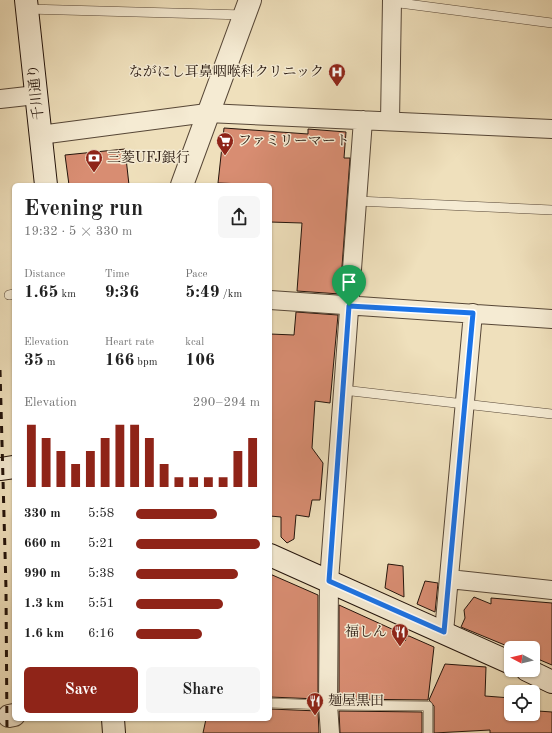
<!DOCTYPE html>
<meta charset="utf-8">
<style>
:root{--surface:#fff;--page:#f6f6f6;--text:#222;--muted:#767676;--accent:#8f2418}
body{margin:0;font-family:"Old Standard TT","Noto Serif JP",serif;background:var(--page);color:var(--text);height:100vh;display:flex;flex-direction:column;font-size:15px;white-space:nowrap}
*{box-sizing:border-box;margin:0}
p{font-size:13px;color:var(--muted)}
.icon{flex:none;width:22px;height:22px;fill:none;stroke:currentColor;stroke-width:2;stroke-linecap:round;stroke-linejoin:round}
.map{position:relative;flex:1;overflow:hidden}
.side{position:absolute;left:12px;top:183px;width:260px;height:538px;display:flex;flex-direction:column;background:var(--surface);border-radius:6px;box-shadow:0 1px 3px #0004}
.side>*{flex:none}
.needle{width:26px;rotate:277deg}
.controls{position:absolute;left:504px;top:641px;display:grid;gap:8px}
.controls a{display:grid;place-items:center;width:36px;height:36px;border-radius:6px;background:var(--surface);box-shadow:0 1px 3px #0004;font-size:20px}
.pin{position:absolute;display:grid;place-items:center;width:34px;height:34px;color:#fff;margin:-41px -17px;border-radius:50% 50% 50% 0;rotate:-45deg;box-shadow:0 0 4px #0007}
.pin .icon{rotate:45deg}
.round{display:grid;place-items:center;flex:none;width:42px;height:42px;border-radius:6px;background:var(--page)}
.overview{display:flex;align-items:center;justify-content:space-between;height:68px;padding:0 12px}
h1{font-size:22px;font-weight:800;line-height:30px}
.figures{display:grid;grid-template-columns:repeat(3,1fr);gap:6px;height:68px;padding:4px 12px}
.figures div{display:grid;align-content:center}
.figures b{font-size:17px;font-weight:800}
.figures small{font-size:11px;font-weight:400}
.figures p{font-size:11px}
.chart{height:112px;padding:8px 12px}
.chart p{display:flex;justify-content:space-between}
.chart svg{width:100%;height:72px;margin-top:4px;stroke:var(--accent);stroke-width:6}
.action{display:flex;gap:8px;margin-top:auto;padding:8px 12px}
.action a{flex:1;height:46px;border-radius:6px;background:var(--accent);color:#fff;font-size:16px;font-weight:800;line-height:46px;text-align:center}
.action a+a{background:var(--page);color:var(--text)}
ul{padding:0 12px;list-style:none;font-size:13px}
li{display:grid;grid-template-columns:64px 48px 1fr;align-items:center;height:30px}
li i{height:10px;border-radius:5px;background:var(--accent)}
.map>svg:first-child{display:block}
</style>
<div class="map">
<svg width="552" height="733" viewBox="0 0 552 733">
<rect width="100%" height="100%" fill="#efe0bc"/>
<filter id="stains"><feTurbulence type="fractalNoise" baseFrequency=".005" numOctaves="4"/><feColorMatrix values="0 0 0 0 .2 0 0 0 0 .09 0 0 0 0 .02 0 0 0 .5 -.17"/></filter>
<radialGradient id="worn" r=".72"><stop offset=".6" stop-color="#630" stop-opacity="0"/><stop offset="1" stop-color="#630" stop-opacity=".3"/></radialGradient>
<path fill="#d88d72" stroke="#24140b" d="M224,128L308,134V129L346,132L344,158H350L340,294L297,291L302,223L270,222V185L218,183Z
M125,149L129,185H69L65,155Z
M296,312L338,315L330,403L315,401L312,448L323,463L320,500H312L309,517L296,515L294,539L287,543L281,537V517L270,516V334L294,335Z
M388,564L403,566L404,597L385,588Z
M270,574L318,595V699L270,697Z
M425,581L438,583L435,612L417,604Z
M474,597L491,604V598L552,603V665L533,657V648H512L461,627L465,618L464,610Z
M339,605L405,635V641L407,636H409L434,647L428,700L339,699Z
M445,664L486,667L485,696L511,698V714H533V701H539L538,711L552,712V733H490V730L434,733V706L429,700Z
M270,709L318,711L319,733H203L206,719H270Z
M339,711L422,712V733H340Z"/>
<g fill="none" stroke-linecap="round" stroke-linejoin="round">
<g stroke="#574737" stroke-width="10">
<path id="service" d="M392,2L552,23
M27,9L245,15
M357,201L552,210
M9,295L14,294
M343,390L552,414
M270,703L328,705L428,706V733"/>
</g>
<g stroke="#574737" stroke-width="20">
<path id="minor" d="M0,99L36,95
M390,121L392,0
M40,135L207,113L552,129
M270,300L552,319
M449,579L552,590
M444,632L473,313
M330,733L328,705L329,581L363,120"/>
</g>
<g stroke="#574737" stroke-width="24">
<path id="tertiary" d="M182,185L250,0
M9,716L14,715"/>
</g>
<g stroke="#24140b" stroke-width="24">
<path id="secondary" d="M26,0L46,185
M0,469L14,467
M270,555L511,663
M527,670L552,682
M113,719L114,733"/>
</g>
<use href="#service" stroke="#f5ebd3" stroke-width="9"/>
<use href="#minor" stroke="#f5ebd3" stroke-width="18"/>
<use href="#tertiary" stroke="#f5ebd3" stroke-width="22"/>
<use href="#secondary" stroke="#f5ebd3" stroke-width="22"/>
<path stroke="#24140b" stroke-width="3" stroke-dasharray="7 7" stroke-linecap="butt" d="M0,370L6,589L7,733"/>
</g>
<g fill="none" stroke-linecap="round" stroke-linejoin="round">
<g stroke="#fff" stroke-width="8">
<path id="route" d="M349,306L473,313L444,632L329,581Z"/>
</g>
<use href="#route" stroke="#1a73e8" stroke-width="5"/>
</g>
<defs>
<g id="hospital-pin" transform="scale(0.9)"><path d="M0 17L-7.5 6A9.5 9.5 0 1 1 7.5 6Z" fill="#8f2418" stroke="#f5ebd3"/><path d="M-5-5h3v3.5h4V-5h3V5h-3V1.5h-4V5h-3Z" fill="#fff"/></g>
<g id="supermarket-pin" transform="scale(0.9)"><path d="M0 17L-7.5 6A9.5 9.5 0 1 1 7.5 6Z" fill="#8f2418" stroke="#f5ebd3"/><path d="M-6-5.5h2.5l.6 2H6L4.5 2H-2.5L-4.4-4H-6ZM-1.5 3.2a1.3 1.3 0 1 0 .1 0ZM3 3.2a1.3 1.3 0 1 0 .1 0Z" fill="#fff"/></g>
<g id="bank-pin" transform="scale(0.9)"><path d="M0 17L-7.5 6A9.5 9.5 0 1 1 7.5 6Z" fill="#8f2418" stroke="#f5ebd3"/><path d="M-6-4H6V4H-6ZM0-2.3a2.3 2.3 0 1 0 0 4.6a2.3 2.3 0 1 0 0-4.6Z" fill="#fff"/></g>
<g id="restaurant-pin" transform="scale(0.9)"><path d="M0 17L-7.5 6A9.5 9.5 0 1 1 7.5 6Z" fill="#8f2418" stroke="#f5ebd3"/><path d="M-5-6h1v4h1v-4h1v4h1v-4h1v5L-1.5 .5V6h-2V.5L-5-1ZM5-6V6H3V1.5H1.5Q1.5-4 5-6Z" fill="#fff"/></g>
</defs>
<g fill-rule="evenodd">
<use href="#hospital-pin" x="337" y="72"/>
<use href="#supermarket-pin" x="225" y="141"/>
<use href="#bank-pin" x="94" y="158"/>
<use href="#restaurant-pin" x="400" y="632"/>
<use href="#restaurant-pin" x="315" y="701"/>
</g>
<g text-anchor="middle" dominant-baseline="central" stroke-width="3" stroke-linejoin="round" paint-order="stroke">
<g font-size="14" fill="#24140b" stroke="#f5ebd3" text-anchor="start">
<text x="324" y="72" text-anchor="end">ながにし耳鼻咽喉科クリニック</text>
<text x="238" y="141">ファミリーマート</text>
<text x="107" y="158">三菱UFJ銀行</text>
<text x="387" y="632" text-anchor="end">福しん</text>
<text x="328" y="701">麺屋黒田</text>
</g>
<g font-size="14" fill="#24140b" stroke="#f5ebd3">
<text transform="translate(36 92) rotate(-96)">千川通り</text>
</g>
</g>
<rect width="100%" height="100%" filter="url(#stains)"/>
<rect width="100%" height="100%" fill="url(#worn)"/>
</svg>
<div class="controls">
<a><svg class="needle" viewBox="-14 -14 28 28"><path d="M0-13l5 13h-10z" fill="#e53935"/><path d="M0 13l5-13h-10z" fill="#767676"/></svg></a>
<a><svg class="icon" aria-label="locate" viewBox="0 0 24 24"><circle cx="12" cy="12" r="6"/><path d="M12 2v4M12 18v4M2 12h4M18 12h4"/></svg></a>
</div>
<div class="pin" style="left:349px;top:306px;background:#1e9e55"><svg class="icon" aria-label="arrive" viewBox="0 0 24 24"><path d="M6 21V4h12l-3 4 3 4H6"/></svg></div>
<section class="side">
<div class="overview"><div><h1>Evening run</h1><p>19:32 · 5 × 330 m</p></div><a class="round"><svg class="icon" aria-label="share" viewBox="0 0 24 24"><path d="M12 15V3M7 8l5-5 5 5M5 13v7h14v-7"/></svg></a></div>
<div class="figures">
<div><p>Distance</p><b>1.65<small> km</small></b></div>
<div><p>Time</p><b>9:36</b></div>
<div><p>Pace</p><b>5:49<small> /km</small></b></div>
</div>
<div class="figures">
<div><p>Elevation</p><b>35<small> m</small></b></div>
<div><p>Heart rate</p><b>166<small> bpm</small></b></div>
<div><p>kcal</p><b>106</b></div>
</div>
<div class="chart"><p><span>Elevation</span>290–294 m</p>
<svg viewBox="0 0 160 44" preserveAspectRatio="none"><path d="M5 44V6M15 44V14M25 44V22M35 44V30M45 44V22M55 44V14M65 44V6M75 44V6M85 44V14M95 44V30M105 44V38M115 44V38M125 44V38M135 44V38M145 44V22M155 44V14"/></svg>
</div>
<ul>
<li><b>330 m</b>5:58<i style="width:65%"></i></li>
<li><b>660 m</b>5:21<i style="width:100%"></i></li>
<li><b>990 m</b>5:38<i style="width:82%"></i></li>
<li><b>1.3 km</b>5:51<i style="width:70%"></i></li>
<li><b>1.6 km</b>6:16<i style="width:53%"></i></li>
</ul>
<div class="action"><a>Save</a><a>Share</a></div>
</section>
</div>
